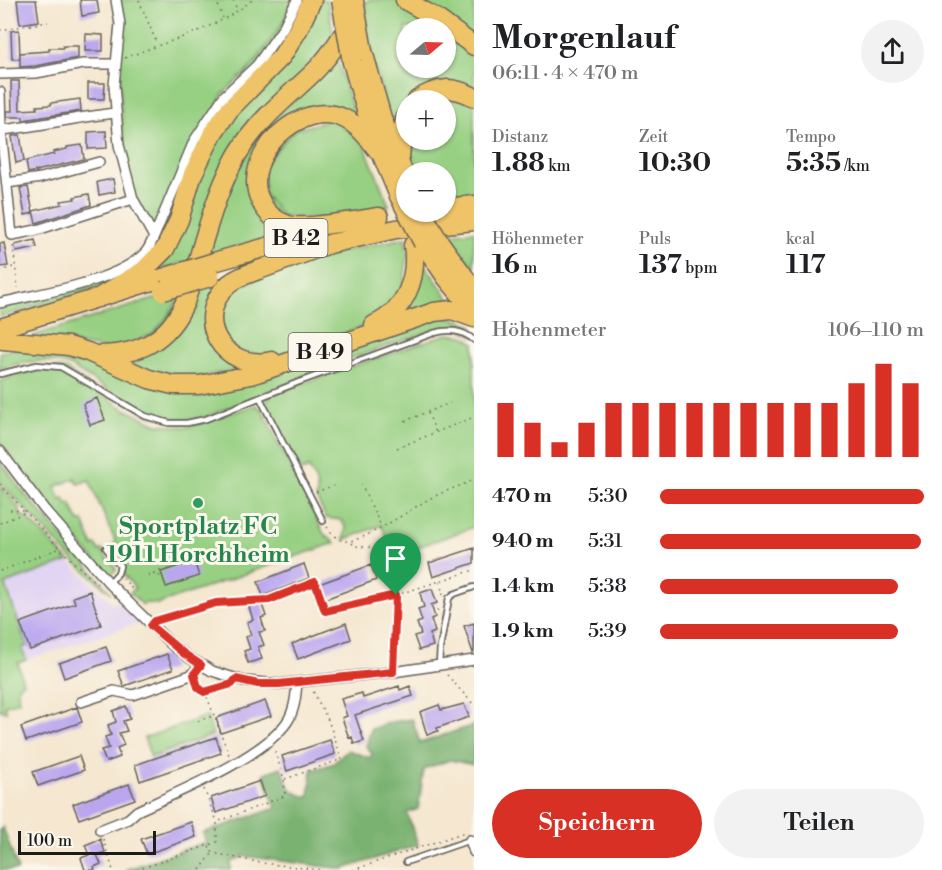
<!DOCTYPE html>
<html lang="de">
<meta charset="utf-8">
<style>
:root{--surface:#fff;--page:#f2f2f2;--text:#202124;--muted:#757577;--accent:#d93025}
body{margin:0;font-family:"Libre Bodoni",serif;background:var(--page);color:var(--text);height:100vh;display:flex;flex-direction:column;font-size:22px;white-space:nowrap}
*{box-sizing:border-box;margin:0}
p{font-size:20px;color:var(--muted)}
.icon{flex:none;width:33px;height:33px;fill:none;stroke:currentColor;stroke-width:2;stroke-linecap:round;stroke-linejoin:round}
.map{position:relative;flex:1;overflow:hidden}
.details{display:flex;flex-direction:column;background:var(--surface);width:468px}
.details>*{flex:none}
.needle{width:39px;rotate:71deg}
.buttons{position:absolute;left:396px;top:18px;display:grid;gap:12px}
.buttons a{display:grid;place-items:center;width:60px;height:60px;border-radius:50%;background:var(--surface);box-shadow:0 2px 4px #0004;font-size:30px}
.scale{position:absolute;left:18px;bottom:15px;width:138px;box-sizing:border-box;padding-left:6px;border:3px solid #1c1c1c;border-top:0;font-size:16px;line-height:21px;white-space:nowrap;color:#1c1c1c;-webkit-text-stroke:4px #fbf7ec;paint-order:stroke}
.pin{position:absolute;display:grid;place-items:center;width:51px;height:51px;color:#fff;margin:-62px -26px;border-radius:50% 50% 50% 0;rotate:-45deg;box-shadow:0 0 6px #0007}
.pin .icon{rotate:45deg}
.round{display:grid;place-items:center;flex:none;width:63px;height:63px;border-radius:32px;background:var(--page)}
.summary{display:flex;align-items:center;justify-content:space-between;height:102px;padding:0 18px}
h1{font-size:33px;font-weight:700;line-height:45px}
.metrics{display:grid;grid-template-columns:repeat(3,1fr);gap:9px;height:102px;padding:6px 18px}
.metrics div{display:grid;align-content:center}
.metrics b{font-size:26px;font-weight:700}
.metrics small{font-size:16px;font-weight:400}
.metrics p{font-size:16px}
.chart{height:168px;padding:12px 18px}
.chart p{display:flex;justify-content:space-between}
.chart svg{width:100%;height:108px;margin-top:6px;stroke:var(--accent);stroke-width:6}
.action{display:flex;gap:12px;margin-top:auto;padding:12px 18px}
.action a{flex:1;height:69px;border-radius:36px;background:var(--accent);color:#fff;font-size:24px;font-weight:700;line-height:69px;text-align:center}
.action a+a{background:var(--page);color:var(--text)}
ul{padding:0 18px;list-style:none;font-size:20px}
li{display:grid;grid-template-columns:96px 72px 1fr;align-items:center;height:45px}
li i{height:15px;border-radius:8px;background:var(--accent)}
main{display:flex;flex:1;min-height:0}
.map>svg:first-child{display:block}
</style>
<main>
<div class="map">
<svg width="474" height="870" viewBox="0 0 474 870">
<rect width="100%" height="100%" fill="#fbf7ec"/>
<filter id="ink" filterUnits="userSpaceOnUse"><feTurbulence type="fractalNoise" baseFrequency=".0167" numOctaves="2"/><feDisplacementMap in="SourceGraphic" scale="12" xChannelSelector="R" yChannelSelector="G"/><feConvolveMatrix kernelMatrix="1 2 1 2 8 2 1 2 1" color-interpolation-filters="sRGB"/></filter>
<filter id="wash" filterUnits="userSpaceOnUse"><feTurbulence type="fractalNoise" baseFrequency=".008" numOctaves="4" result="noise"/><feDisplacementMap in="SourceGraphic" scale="24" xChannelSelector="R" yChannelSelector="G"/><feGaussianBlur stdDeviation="1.35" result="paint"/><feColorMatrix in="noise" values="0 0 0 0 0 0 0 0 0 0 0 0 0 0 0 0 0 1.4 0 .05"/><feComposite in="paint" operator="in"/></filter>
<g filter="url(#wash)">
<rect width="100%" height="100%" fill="#f5e7d0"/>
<path fill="#e2d4f3" d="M69,561L114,604L117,601L139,623L26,660L22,648L26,647L5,584Z"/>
<path fill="#98d083" stroke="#5a7650" stroke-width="1.5" d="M116,0H294L280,27L255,63L222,95L154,231L134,195L123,147Z
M300,0H308L292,32L235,97L159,250L105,285L0,317V306L50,296L143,258L190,151Z
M318,0H327L335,44L263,112L193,261L150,272L210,146Z
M367,0H397L443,28H406V68H446V30L474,52V92L406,100L397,141L373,63L363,9Z
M412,0H474V41Z
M336,54L345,86L357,121L317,109L249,176L294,230L205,257L219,210L247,149Z
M433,95L474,102V195L446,198V172H415L413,169L406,140H446V100H423Z
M333,119L363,142L389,206L327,219L279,217L267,206L262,167L294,130Z
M474,231V270L448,234Z
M405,238L408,254L402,293L370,324L274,358L230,349L217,323L226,293L279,267L329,254Z
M419,257L455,307L412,315L399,313Z
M234,275L208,317L249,367L177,382L115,359L132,356L194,289Z
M183,293L156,333L113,350L32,336L161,297Z
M442,315L470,324L474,328V337C464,328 453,327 440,328L349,359L205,417C183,421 163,421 143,412L70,366C46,358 24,361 0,369V352L16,349L56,348L184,390Z
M447,334L464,336L474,343V527L395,555L381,525L344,540L346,528L341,520L326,518L316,497C320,489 314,475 309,468L301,471L296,465L265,407L267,400L272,394Z
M44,367L65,369L126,410L157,424L188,427L255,405L262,409L267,420L324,534L335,543L158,604L146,603L143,605L130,593L135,588L123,573C127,559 115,557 110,547L116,543L89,480L78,484L75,478L55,487L61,500L64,498L67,505L70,503L79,522L83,521L93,546L96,545L99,551L102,550L107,559L113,562L116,570L111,574L105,572L39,497L0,442L1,381Z
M0,461L23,492L111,593L76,563L0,482Z
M0,486L19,508L21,516L26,517L69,561L5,584L27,646L22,648L26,660L18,663L23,683L19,685L18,694L19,701L5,705L6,712L0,710Z
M207,716L213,735L151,757L144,738Z"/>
<path fill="#7ab271" stroke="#4b6746" stroke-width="1.5" d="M412,719L420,743L474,725V765L450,760L424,769L418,809L407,813L418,845L343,869L244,856L231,862V870H125L206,842L203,833L276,808L263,774L281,767C288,785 288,793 309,797L312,770L332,764L348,750L370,758L372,754L366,746L371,729L391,722Z
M3,827L18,870H0V830Z"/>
<g id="blocks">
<path fill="#b9a6ef" d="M17,0H36L39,21L20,24Z
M80,0H97L99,13L82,16Z
M19,30L20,59H12L11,31Z
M86,34L103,35V51H85Z
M63,46H78V58L35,66L20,67V53L49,51V48H63Z
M11,81H19L20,110L37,109V106L51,105V103L80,99L81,111L23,120V117H7V111H12Z
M88,83H105L104,99H88Z
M106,131L107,148L88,149V132Z
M20,135L24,161L16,163L12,136Z
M82,145L84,159L28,173L26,161L54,154L53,152L67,149V147Z
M113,179L115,192L99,195L97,182Z
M28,187L33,213L25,215L20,188Z
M89,194L91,205L36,223L33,211L62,204L61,201L75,199L74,197Z
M35,240L37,248L16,252L15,245Z
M4,243L8,266L0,267V244Z
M97,398L105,420L90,425L83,404Z
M474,548V563L433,577L429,563Z
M194,561L199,576L166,587L161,572Z
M304,564L309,578L263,596L258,582Z
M371,565L376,580L325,599L319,584Z
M432,589L437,603L431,605L435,617L431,619L435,632L430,634L433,646L419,650L414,636L421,634L417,623L422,621L418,609L424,607L420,593Z
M90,591L101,625L30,650L20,623L75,603L73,597Z
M261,602L266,616L261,618L265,631L259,632L264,645L258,647L262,659L248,663L244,651L250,649L246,637L251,635L247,622L253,620L249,607Z
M346,623L351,639L298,659L292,644Z
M474,623V652L473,653L464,626Z
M106,647L111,661L64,678L59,663Z
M167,654L173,669L124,686L118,671Z
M399,686L400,690L410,686L413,696L355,715L364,741L354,744L352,737L349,738L342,718L347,716L341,699L362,693L363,698Z
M265,701L271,716L221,733L216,718Z
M464,704L469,717L437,728L438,731L427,735L420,712L439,705L441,710Z
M126,706L130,719L123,721L127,731L119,733L124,745L117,748L120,757L106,762L101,750L109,748L105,737L111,735L108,725L116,722L113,711Z
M77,707L82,722L26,741L21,727Z
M216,737L221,753L140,781L135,765Z
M330,740L335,754L287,771L282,756Z
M79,756L84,770L38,786L33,772Z
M260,781L265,796L216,813L211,798Z
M129,784L135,799L79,819L73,804Z
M191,822L196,837L147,854L141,839Z
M100,839L105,852L97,855L101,864L94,867L95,870H85L81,858L89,855L85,845Z"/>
</g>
</g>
<g filter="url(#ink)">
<use href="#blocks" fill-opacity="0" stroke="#68635b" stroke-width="1.5"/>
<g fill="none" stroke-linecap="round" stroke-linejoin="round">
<g stroke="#68635b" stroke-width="8">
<path id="lane" d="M0,374L37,365L61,367L145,416L169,423H187L206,419L299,382L434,333C450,329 462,330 474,340
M260,398L323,521
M106,548L120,566L118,573L109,583
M439,665L440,648L449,598L454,594L474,587
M194,674L198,687L204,692L232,684L236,679
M406,862L470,840"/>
</g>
<g stroke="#68635b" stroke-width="12">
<path id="street" d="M116,0L120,24L114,85L119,145L133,199L154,237
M0,74L36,73L83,64H110
M0,92L1,130L12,235L37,230L133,199
M1,130C40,126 77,117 116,113
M7,183L41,178L99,162
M0,303C40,293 115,283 145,253C149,249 151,243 154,237L194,141L224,96L257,65L283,28L297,0
M0,451L44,509L109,583L171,644L188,657L212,671L244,681L279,684L393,672L474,660
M81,702L114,691L133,695L191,675L201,665
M100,830L128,819L137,811C178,792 262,758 287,722C295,710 296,695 297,682
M470,840L474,852"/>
</g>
<g stroke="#68635b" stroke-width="21">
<path id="highway" d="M405,0L436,18L474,46
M363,51L382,118L406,179
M352,62L373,134L399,196
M417,100C437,86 453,86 474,97
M400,157L403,128L406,116
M446,208L474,205
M379,217C358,220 306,230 288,225C276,221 266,213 261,202C238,158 300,98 343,118C359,125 369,139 379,152
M438,240L474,290
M423,243L446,277L474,311
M321,246L396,229L474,221
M214,262L316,233
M98,298L143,271L165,249L179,220L193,174L213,133L229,110L282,56L298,30L312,0
M374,325C406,310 418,278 413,245
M0,328L169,276
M2,340L69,346L88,352L149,379L173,385H199L251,375L434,312L452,310L474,318
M98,355C139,355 168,341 185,302C202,252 214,188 244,144C263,116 289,96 314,72C329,57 340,40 351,21
M272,361C222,372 191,317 229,284C240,275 254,272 267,267C289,259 310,251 332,243"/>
</g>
<path stroke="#68635b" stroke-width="1.5" stroke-dasharray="1.5 4.5" stroke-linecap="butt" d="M139,0L157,44
M216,0L223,18
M233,0L237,10
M0,30L48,22
M125,58C167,41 216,30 252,0
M13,246L18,288
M0,271L16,266
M428,413L436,433
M405,421L450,403
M397,448L474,417
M0,484L60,549L97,584
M361,484L381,526
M316,492L338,484
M10,510L24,511
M0,523L24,513
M327,527C331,533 337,540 345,541C361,544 414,507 431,498C445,491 460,486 474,480
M352,543L354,546L378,548L396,595L474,570
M0,571L58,549
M153,574L160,576
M148,575L165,569
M123,578L132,589L131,590
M440,582L443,595
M314,597L319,595
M432,609L436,608L440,615
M159,620L215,603L269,600L315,582L325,611L396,595L393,661
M447,675L474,705
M207,697L229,755
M198,721L213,716
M285,779L342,759L328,720L312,689
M204,789L217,821
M103,839L113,870
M209,846L213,853L262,863L321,870
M137,870L217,842V822L285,796L284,779L274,749
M200,870L212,854
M353,870L465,832"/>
<use href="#lane" stroke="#fff" stroke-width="4.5"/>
<use href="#street" stroke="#fff" stroke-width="9"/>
<use href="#highway" stroke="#efc469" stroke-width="18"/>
<g stroke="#68635b" stroke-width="21" stroke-linecap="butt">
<path id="highway-bridge" d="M341,0L352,62
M354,0L363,51
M399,196L423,243
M422,212L438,240
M169,276L214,262
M163,291L210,277"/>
</g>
<use href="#highway-bridge" stroke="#efc469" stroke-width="18"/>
</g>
</g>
<g fill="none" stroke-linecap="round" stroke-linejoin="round" filter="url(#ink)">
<g stroke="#fff" stroke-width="12">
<path id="route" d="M315,582L325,611L396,595L393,672L279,684H258L236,679L232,684L204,692L198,687L194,674L201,665L183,653L151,626L155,621L216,603L269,600Z"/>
</g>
<use href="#route" stroke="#d93025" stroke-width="8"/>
</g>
<circle fill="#2e9e5b" stroke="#fbf7ec" stroke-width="2" cx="198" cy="503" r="6"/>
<g text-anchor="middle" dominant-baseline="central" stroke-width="6" stroke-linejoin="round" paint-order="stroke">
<g fill="#fbf7ec" stroke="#5f5e5a" stroke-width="1.5">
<rect x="264.5" y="219" width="63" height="38" rx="4.5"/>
<rect x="288.5" y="333" width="63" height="38" rx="4.5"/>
</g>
<g font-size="22" font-weight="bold" fill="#1c1c1c">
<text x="296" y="238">B 42</text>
<text x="320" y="352">B 49</text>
</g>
<g font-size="24" font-weight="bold" fill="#27864d" stroke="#fbf7ec">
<text x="198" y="527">Sportplatz FC<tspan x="198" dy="28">1911 Horchheim</tspan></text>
</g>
</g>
</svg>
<div class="buttons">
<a><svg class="needle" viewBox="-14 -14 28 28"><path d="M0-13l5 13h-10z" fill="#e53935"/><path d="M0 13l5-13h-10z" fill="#757577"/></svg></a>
<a>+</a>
<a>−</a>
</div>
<div class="scale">100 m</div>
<div class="pin" style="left:396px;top:595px;background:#1e9e55"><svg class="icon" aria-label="arrive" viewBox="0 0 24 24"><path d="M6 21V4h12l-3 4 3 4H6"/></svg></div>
</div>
<section class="details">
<div class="summary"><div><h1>Morgenlauf</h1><p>06:11 · 4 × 470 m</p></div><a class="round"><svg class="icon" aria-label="share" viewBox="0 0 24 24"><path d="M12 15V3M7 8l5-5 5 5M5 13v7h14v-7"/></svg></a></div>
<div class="metrics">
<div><p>Distanz</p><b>1.88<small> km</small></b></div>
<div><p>Zeit</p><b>10:30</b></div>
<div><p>Tempo</p><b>5:35<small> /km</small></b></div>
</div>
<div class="metrics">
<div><p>Höhenmeter</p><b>16<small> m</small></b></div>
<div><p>Puls</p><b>137<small> bpm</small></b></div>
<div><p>kcal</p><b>117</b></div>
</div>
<div class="chart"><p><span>Höhenmeter</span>106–110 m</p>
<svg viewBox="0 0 160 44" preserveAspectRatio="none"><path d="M5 44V22M15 44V30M25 44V38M35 44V30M45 44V22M55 44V22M65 44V22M75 44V22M85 44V22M95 44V22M105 44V22M115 44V22M125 44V22M135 44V14M145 44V6M155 44V14"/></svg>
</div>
<ul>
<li><b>470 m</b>5:30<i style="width:100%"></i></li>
<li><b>940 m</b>5:31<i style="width:99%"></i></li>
<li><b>1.4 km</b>5:38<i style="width:90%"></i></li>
<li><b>1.9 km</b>5:39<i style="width:90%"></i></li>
</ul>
<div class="action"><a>Speichern</a><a>Teilen</a></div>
</section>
</main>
